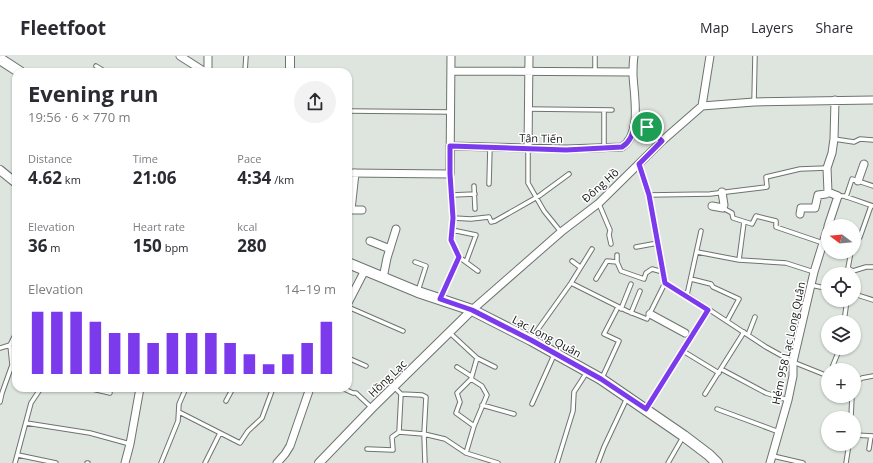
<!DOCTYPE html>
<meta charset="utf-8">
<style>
:root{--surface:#fff;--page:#f2f2f3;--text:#2b2b33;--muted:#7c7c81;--line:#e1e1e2;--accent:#7c3aed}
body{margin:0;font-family:"Open Sans",sans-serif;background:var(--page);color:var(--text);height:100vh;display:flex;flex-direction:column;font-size:15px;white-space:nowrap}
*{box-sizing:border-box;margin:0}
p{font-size:13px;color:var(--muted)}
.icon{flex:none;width:22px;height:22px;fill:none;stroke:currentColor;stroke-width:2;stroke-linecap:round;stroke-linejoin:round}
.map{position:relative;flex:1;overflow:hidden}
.drawer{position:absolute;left:12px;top:12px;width:340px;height:324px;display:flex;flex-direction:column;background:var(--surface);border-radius:12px;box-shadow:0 1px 3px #0004}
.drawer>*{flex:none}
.needle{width:26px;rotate:286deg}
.buttons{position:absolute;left:821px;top:163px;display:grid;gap:8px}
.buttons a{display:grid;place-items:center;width:40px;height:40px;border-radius:50%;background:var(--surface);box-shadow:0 1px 3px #0004;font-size:20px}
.pin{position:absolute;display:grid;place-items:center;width:34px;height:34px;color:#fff;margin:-17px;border:2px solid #fff;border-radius:50%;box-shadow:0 1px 4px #0007}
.round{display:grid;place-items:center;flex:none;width:42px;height:42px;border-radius:21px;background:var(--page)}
.headline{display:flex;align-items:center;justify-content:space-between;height:68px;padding:0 16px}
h1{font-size:22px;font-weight:700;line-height:30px}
.stats{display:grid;grid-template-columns:repeat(3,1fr);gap:6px;height:68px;padding:4px 16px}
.stats div{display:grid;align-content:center}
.stats b{font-size:17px;font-weight:700}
.stats small{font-size:11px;font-weight:400}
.stats p{font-size:11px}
.chart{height:112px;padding:8px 16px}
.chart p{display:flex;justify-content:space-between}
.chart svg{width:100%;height:72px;margin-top:4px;stroke:var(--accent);stroke-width:6}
header{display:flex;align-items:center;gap:24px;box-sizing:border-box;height:56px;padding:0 20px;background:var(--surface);border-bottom:1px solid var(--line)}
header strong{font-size:19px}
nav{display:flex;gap:22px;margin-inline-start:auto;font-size:14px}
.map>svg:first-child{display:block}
</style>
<header>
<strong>Fleetfoot</strong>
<nav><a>Map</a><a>Layers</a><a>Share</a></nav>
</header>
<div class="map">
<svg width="873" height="407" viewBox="0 0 873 407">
<rect width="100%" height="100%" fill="#dde5de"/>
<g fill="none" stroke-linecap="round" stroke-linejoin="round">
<g stroke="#6d746f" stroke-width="5.5">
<path id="service" d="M96,10L106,16
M245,16L246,0
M595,16V0
M754,46L755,0
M528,53L612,54
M348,55L450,56
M636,64L647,71L662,85
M834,83L854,86L860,83L873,84
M604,91V54
M528,93V127L544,155L561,176
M489,128L490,91
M474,130L475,153
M452,139L475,138
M649,139L710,138L767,131L766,121L800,113L827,112
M838,140H844L873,150
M846,141L852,123L873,130
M599,148L610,174L609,179L611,188
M723,152L732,157L733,162L752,168L756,160L776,165V171L823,187
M453,162L471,163L489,161L491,166L495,165L539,140L569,118
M452,174L476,179L466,206
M854,188L860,181L871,150
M636,191L658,187
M697,196L739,204L786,207L814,216
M851,196L848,212L853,215L852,218
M617,199V206
M459,201L478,215
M739,204L744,166
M572,205L580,211
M415,206L426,210L418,235
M853,215L866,211H873
M596,223L607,205L617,206L621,215L644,223L646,217L652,213L663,216
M691,223L711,228L713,231L739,243L727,265
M571,227L627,255L647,263L665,227L649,139L639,109
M665,227L687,239L766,291L793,306L828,320
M811,229L825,232L828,229
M854,238L873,244
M687,239L701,175
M440,243L459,201L451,184L453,162L450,118
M348,251L403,275
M621,253L631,228
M631,257L640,235
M844,266L847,244
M450,277L477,302L471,323L482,330L487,339L474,370L466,397
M748,279L755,261
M531,283L571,227L592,193
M0,292L10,289
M683,295L719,317
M348,302L366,310
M477,302L495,311
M457,311L471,320
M721,313L766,337L788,344
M831,314L840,292
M602,322L619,285L604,278L618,251
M471,323L457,337L460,346L456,357L474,370
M854,327L862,322L873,320
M394,331L401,338L422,339L426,341L424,378L445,383L466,397L498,407
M88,332L110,337
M342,332L353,337H356L372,352
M401,338L399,376L424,378L425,407
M705,338L744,276
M226,345L233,332
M0,346L2,337L12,309L10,289L16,277
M532,348L554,299
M482,349L514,358
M647,352L708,254
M717,353L779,376
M179,356L240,387L248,375L262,362L273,332
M851,362L852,340
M26,367L90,377L130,388
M826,378L828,379
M854,379L873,380
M367,393L393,394L392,381L399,376
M869,393L871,380
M18,399L56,407
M773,400L803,407
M15,407L31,347L41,332
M87,407H88
M161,407L178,365L179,348L186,332
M205,407L220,377
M557,407L573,355L574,336L587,316
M598,407L604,391L627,342
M668,407L683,381
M846,407L849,388"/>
</g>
<g stroke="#6d746f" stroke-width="9">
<path id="minor" d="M180,0L205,16
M208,0V16
M451,15L633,16
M702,50L754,46L873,44
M450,90L566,93L622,91C642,78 634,40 633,19C633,13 633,6 634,0
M528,93L529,0
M348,117L450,118L451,0
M355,117L351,154H362
M858,125L864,108
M712,150L723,152L724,149L722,136
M800,158L801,152H815L818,139L826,138L828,136
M828,170L838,140L828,136L827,112L832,97L834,83L835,44
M370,185L390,193
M383,222L387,202L396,173
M348,247L365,214
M472,254L561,176L599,147L662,85L702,50L710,0
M650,258L685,277
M125,407L130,388L140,332
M277,407L285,398L290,390L310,332
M770,407L788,344L793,320V306L814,216L828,171"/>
</g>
<g stroke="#6d746f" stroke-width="10">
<path id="tertiary" d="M290,16V0
M0,114L16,127
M319,407L372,352L472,254"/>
</g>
<g stroke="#6d746f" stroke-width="12">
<path id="secondary" d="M0,3L20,16
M348,207L418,236L472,254L531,284L601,323L684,380L709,399L717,407"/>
</g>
<use href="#service" stroke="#fff" stroke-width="3.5"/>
<use href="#minor" stroke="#fff" stroke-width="7"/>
<use href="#tertiary" stroke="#fff" stroke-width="8"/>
<use href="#secondary" stroke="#fff" stroke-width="10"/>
</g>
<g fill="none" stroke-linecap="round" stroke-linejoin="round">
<g stroke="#fff" stroke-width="8">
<path id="route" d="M636,64L647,71L662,85L639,108L649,139L665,227L708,254L646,353L601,323L531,284L472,254L440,243L459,201L451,184L453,162L450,118V90L566,94L622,91C632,85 633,75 636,64Z"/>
</g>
<use href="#route" stroke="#7c3aed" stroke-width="5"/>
</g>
<g text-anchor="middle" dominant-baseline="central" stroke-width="3" stroke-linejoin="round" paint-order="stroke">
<g font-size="11" fill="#141614" stroke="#fff">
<text transform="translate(541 82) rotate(1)">Tân Tiến</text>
<text transform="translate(600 129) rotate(-42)">Đông Hồ</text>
<text transform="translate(547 280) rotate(28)">Lạc Long Quân</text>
<text transform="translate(788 287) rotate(-78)">Hẻm 958 Lạc Long Quân</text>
<text transform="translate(387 322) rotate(-44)">Hồng Lạc</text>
</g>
</g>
</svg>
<div class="buttons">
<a><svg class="needle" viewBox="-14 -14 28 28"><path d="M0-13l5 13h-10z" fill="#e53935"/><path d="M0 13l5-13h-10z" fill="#7c7c81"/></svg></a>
<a><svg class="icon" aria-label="locate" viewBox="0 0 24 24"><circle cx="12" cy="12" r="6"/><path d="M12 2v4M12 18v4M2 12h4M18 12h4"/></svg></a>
<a><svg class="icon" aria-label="layers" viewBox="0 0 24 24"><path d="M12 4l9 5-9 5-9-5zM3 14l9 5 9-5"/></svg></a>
<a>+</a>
<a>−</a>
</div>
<div class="pin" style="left:647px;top:71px;background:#1e9e55"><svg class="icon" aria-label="arrive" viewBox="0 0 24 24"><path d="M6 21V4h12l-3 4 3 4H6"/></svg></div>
<section class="drawer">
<div class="headline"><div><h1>Evening run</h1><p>19:56 · 6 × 770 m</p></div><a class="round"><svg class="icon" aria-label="share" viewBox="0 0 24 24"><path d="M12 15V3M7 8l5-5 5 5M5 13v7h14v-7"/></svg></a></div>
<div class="stats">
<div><p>Distance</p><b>4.62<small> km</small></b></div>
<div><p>Time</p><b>21:06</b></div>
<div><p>Pace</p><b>4:34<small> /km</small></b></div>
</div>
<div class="stats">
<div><p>Elevation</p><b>36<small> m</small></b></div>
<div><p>Heart rate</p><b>150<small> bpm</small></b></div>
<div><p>kcal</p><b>280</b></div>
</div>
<div class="chart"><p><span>Elevation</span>14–19 m</p>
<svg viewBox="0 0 160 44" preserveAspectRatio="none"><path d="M5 44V6M15 44V6M25 44V6M35 44V12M45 44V19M55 44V19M65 44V25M75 44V19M85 44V19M95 44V19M105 44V25M115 44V32M125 44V38M135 44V32M145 44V25M155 44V12"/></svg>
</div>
</section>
</div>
